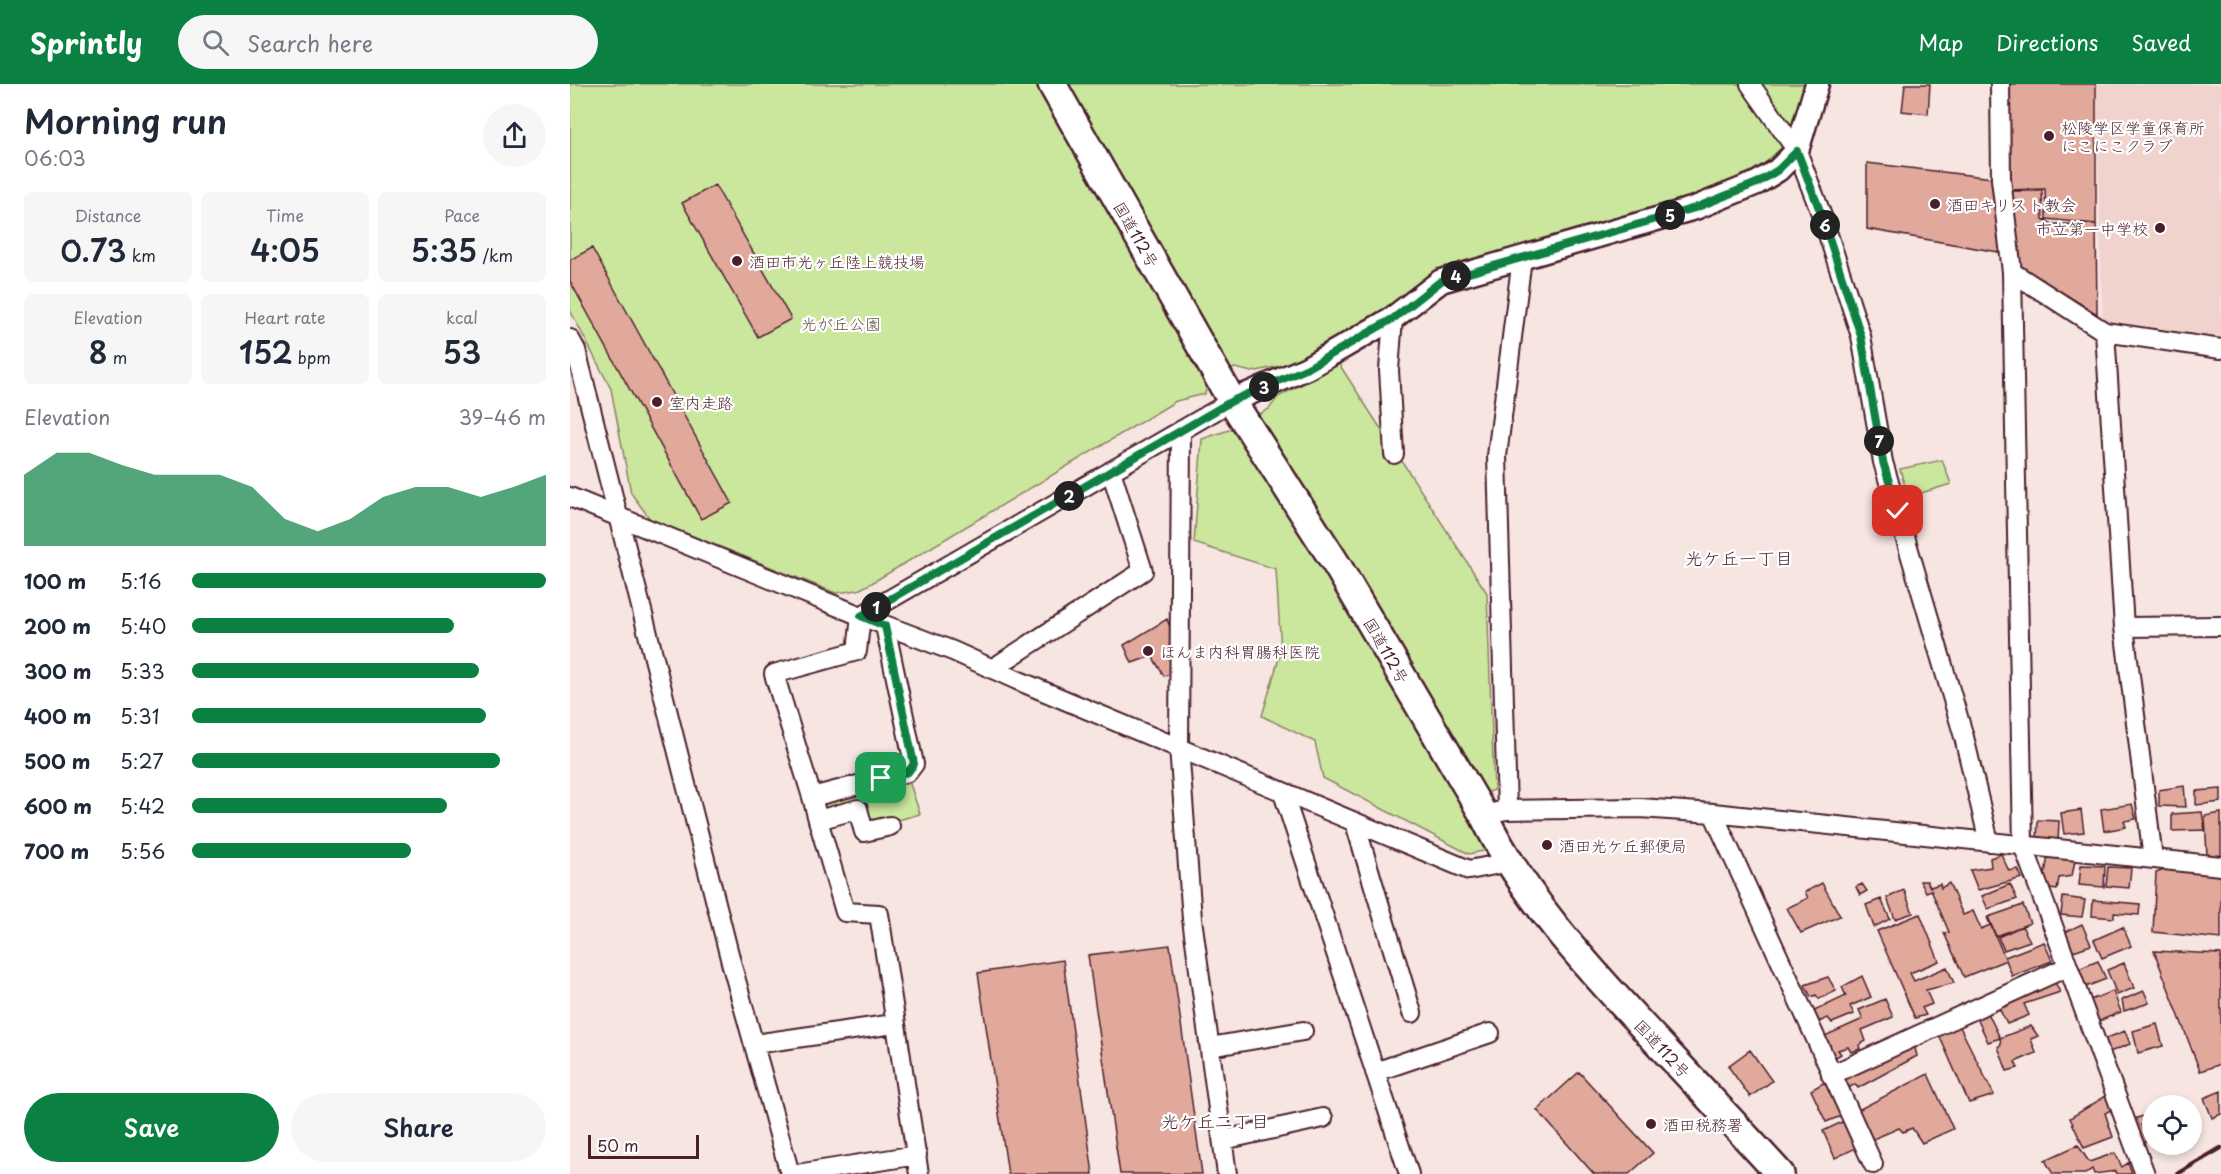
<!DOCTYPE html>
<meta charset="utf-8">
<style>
:root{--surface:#fff;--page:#f6f6f7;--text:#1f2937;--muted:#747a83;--accent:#0b8043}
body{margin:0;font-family:"Playpen Sans","Klee One",sans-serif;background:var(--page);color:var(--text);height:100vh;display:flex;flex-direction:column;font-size:22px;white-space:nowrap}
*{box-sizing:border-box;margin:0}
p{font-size:20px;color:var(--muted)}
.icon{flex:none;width:33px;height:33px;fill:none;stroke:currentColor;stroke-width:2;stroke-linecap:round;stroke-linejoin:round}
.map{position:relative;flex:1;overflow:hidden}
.side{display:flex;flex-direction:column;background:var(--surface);width:570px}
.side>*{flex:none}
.fabs{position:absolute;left:1572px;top:1011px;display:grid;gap:12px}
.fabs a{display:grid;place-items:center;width:60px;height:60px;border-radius:50%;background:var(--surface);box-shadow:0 3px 9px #0003;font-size:30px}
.scale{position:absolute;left:18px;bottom:15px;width:111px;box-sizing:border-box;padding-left:6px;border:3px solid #4a1f2b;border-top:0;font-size:16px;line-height:21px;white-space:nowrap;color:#4a1f2b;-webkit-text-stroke:4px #fff;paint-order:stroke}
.pin{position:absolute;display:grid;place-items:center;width:51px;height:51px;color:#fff;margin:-26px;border-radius:12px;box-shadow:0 3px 9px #0006}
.km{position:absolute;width:30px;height:30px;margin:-15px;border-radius:50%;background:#222;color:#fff;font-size:16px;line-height:30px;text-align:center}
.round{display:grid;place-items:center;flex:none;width:63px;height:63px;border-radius:32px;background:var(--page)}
.head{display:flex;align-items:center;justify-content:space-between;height:102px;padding:0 24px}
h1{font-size:33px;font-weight:600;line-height:45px}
.figures{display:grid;grid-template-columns:repeat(3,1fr);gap:9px;height:102px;padding:6px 24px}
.figures div{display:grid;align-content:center;border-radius:9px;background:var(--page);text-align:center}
.figures b{font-size:30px;font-weight:600}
.figures small{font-size:16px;font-weight:400}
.figures p{font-size:16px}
.chart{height:168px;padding:12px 24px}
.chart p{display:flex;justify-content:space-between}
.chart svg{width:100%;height:108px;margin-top:6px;fill:var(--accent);opacity:.7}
.cta{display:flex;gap:12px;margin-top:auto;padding:12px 24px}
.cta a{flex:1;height:69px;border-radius:36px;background:var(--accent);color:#fff;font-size:24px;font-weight:600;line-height:69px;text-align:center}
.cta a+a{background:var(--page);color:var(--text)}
ul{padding:0 24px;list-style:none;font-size:20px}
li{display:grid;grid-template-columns:96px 72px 1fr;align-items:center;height:45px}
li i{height:15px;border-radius:8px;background:var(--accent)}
header{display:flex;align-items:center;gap:36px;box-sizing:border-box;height:84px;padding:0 30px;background:var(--accent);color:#fff}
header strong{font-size:28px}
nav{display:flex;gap:33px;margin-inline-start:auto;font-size:21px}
.search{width:420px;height:54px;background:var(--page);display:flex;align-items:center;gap:15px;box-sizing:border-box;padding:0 21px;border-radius:33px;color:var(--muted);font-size:22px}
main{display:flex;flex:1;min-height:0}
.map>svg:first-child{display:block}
</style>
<header>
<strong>Sprintly</strong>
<div class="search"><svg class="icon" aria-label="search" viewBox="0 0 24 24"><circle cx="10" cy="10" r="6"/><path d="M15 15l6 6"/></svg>Search here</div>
<nav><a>Map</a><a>Directions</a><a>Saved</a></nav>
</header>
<main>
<section class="side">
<div class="head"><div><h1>Morning run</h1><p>06:03</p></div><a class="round"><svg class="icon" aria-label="share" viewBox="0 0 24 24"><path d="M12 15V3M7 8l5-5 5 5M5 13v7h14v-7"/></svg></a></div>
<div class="figures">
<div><p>Distance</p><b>0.73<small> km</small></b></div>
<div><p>Time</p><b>4:05</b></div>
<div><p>Pace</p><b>5:35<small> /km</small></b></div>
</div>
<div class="figures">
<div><p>Elevation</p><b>8<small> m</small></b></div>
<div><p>Heart rate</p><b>152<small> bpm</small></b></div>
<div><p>kcal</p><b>53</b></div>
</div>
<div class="chart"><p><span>Elevation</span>39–46 m</p>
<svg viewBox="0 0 160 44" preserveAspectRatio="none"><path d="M0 44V15L10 6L20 6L30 11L40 15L50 15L60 15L70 20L80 33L90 38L100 33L110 24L120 20L130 20L140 24L150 20L160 15V44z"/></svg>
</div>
<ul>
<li><b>100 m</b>5:16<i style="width:100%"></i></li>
<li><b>200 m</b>5:40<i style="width:74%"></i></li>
<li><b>300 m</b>5:33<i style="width:81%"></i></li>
<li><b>400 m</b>5:31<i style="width:83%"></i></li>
<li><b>500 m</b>5:27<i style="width:87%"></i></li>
<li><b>600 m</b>5:42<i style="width:72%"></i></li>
<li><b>700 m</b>5:56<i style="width:62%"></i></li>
</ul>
<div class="cta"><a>Save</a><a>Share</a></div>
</section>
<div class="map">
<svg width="1651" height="1090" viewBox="0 0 1651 1090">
<rect width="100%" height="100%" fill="#f6e5e1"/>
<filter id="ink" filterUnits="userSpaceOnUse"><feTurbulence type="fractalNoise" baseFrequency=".0167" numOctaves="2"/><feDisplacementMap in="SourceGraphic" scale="12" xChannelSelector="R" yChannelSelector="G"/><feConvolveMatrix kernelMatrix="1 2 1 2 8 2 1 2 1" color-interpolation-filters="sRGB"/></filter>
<g filter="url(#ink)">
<path fill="#f0d3cc" d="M1526,0H1651V261L1533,246Z"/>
<path fill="#cbe79e" stroke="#8a8364" stroke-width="1.5" d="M0,0H1251L1214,61L1191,83L1163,105L865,193L728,278L682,288L665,284L638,292L635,310L606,317L300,500L288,506L266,509L80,435L61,409L41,305L0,226Z
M769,280L917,509L924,706L892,719L918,766L899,770L753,694L745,658L692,632L711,567L706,485L624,459L632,355L659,346L699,325L708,313Z
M1372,376L1381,400L1338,413L1330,385Z
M337,691L350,730L296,745L287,722L250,733L245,715Z"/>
<path fill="#e1a99b" stroke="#4a1f2b" stroke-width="1.5" d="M1335,0H1360L1358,30L1332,27Z
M1430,0H1526V140L1476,135L1475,105L1435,106Z
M1297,79L1431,95L1440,170L1297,145Z
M145,101L221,235L188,253L112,119Z
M1437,107H1472L1473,135L1482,140H1526L1527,230L1441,177Z
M22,164L162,419L131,435L0,197V176Z
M597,535L606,560L599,562L605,590L594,592L582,572L562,579L554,561Z
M1614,702L1616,723L1589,722V706Z
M1651,705V718L1626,721V707Z
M1562,720L1566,735L1554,737L1556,743L1534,747L1531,725Z
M1511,726L1514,748L1494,750L1491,729Z
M1632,728L1635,746L1602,747V730Z
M1651,729V773L1637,772L1635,732Z
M1468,736L1489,737L1488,758L1467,757Z
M1431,770L1439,787L1448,785L1452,794L1408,806L1400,786L1421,783L1420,774Z
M1478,771L1505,776L1502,792L1489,794L1487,806L1473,804Z
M1511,781L1535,782L1534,803L1509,801Z
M1538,783L1561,784L1559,804L1536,802Z
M1594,786L1651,789V855L1583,848L1586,789Z
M1350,797H1357L1360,803L1370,800L1371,804L1379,799L1393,831L1403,827L1411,845L1420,841L1417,833L1436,876L1394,893L1374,849L1379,848L1361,806L1356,808Z
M1252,799L1270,832L1231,849L1217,824L1238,814L1235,808Z
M1292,800L1297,807L1290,811L1286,803Z
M1440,800L1447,815L1418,825L1412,812Z
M1334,806L1343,829L1325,835L1317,814Z
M1493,813L1515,816L1512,833L1491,831Z
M1311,815L1320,835L1304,843L1296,821Z
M1523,816L1570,820L1569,831L1544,829V834L1522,832Z
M1453,821L1460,839L1426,852L1418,833Z
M1350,830L1369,877L1340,889L1344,897L1377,883L1384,899L1356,906L1362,920L1352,924L1356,931L1345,934L1307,847Z
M1512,840L1521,861L1503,867L1495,848Z
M1452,842L1460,857L1434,866L1428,853Z
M1553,843L1561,862L1532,874L1524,856Z
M1474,858L1482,877L1442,892L1435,873Z
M600,861L632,1090H550L518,871Z
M1584,867L1651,870V980L1630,987Z
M493,876L523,1090H438L408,889Z
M1528,877L1536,895L1513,904L1506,886Z
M1554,879L1564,904L1547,911L1537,886Z
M1292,892L1301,913L1280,922L1284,930L1262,939L1258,934L1246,939L1240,929L1276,912L1272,903Z
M1258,893L1266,907L1249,915L1246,911L1241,913L1235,901Z
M1482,893L1490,908L1454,920L1459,931L1437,940L1427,920Z
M1543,907L1551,928L1524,939L1515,918Z
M1574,907L1579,919L1554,927L1552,916Z
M1315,915L1323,933L1292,946L1296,957L1289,961L1290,965L1281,968L1278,963L1268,966L1271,970L1261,976L1250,954L1293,935L1289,926Z
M1418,929L1430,954L1418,958L1407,934Z
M1587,940L1593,962L1568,969L1563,947Z
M1389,941L1424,1011L1399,1019L1369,951Z
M1461,942L1468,952L1461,955L1466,969L1445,978L1448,984L1437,987L1428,963L1431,960L1430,954Z
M1555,947L1560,960L1537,969L1532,956Z
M1343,956L1347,972L1288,1004L1285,1000L1277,1005L1270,992Z
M1180,966L1202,997L1180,1013L1158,982Z
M1009,988L1083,1069L1059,1090H1024L967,1026Z
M1358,990L1383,1045L1352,1059L1342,1044L1333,1048L1329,1044L1301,1056L1286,1027Z
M1255,998L1271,1032L1256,1038L1241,1006Z
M1651,1007V1030L1642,1034L1634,1014Z
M1539,1010L1546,1023L1535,1029L1543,1053L1514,1064L1500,1034Z
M1582,1029V1037L1571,1041L1577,1057L1570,1060L1561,1036Z
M1274,1037L1286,1064L1265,1074L1253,1047Z
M1508,1061L1519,1078L1545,1069L1552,1083L1558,1079L1562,1090H1547L1546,1087L1524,1090L1522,1085L1515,1090H1483L1475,1076Z"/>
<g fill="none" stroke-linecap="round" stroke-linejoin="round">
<g stroke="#4a1f2b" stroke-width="22">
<path id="minor" d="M1180,0L1227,67L1252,132L1291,252L1313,378L1394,653L1419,758
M1430,0L1431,95L1442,188L1453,761L1575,1090
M1442,188L1535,248L1651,265
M823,234L819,286L824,370
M1535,248L1554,543L1583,775
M0,255L6,266L162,882L220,1090
M611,347L609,663L622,835L657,1090
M0,413L291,532L383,567L447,596L899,786L940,778
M291,532L662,317
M1554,543L1651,542
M422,585L573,487L541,387
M713,709L839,1090
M242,713L204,590L287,567L291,532
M937,726L1070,724L1143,729L1651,782
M926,728L937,726L927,372L952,174
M1143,729L1303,1080
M248,736L242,713L338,688L344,680L315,542
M785,739L842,929
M320,742L294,748L288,725L248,736L275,828L309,830L349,1090
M184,960L324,940
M640,963L733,947
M805,988L920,949
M1261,991L1497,883
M653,1056L753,1034
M227,1090L347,1071"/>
</g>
<g stroke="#4a1f2b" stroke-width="27">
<path id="major" d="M662,317L737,284L823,234L871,197L1125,124L1187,99L1208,86L1227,67L1247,0"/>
</g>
<g stroke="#4a1f2b" stroke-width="32">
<path id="highway" d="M482,0L662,317L768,483L913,730C953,813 1015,880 1077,947C1121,994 1166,1042 1210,1090"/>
</g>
<use href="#minor" stroke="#fff" stroke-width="18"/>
<use href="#major" stroke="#fff" stroke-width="22"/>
<use href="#highway" stroke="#fff" stroke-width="27"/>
<path stroke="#4a1f2b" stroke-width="4.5" d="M1607,1090L1651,1064"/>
</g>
</g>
<g fill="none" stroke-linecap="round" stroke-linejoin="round" filter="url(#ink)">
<g stroke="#fff" stroke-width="12">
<path id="route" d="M311,694L338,688L344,680L315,542L291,532L662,317L738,284L824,234L871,197L1125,124L1187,99L1208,86L1227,67L1252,132L1291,252L1313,378L1328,427"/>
</g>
<use href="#route" stroke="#0b8043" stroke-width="8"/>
</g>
<g fill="#4a1f2b" stroke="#fff" stroke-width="2">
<circle cx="1479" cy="52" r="6"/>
<circle cx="1365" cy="120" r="6"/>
<circle cx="1590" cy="144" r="6"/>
<circle cx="167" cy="177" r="6"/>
<circle cx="87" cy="318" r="6"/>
<circle cx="578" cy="567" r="6"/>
<circle cx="977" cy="761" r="6"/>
<circle cx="1081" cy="1040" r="6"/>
</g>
<g text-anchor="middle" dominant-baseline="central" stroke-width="4.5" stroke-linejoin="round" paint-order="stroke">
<g font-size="16" fill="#4a1f2b" stroke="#fff" text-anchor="start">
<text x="1491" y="43">松陵学区学童保育所<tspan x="1491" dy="18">にこにこクラブ</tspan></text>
<text x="1377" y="120">酒田キリスト教会</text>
<text x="1578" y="144" text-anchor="end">市立第一中学校</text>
<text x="179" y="177">酒田市光ヶ丘陸上競技場</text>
<text x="99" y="318">室内走路</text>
<text x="590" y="567">ほんま内科胃腸科医院</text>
<text x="989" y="761">酒田光ケ丘郵便局</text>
<text x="1093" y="1040">酒田税務署</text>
</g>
<g font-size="16" fill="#4a1f2b" stroke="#fff">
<text transform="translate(567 150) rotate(60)">国道112号</text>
<text transform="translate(817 566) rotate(60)">国道112号</text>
<text transform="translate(1093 964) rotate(47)">国道112号</text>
</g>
<g font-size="16" fill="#6a5148" stroke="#fff">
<text x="271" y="239">光が丘公園</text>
</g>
<g font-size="18" fill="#4a1f2b" stroke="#fff">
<text x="1169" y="473">光ケ丘一丁目</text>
<text x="645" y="1036">光ケ丘二丁目</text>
</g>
</g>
</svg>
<div class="fabs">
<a><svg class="icon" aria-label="locate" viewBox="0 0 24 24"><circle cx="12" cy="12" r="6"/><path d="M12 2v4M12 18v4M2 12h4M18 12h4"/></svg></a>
</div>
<div class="scale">50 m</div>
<div class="pin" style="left:311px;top:694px;background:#1e9e55"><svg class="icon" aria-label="arrive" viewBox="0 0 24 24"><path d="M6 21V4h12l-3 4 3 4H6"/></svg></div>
<div class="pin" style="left:1328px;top:427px;background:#d93025"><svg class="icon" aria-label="check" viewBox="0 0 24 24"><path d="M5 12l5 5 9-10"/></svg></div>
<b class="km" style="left:306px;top:523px">1</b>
<b class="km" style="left:499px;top:412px">2</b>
<b class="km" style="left:694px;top:303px">3</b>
<b class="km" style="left:886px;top:192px">4</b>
<b class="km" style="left:1100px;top:131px">5</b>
<b class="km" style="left:1255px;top:141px">6</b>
<b class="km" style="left:1309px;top:357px">7</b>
</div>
</main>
